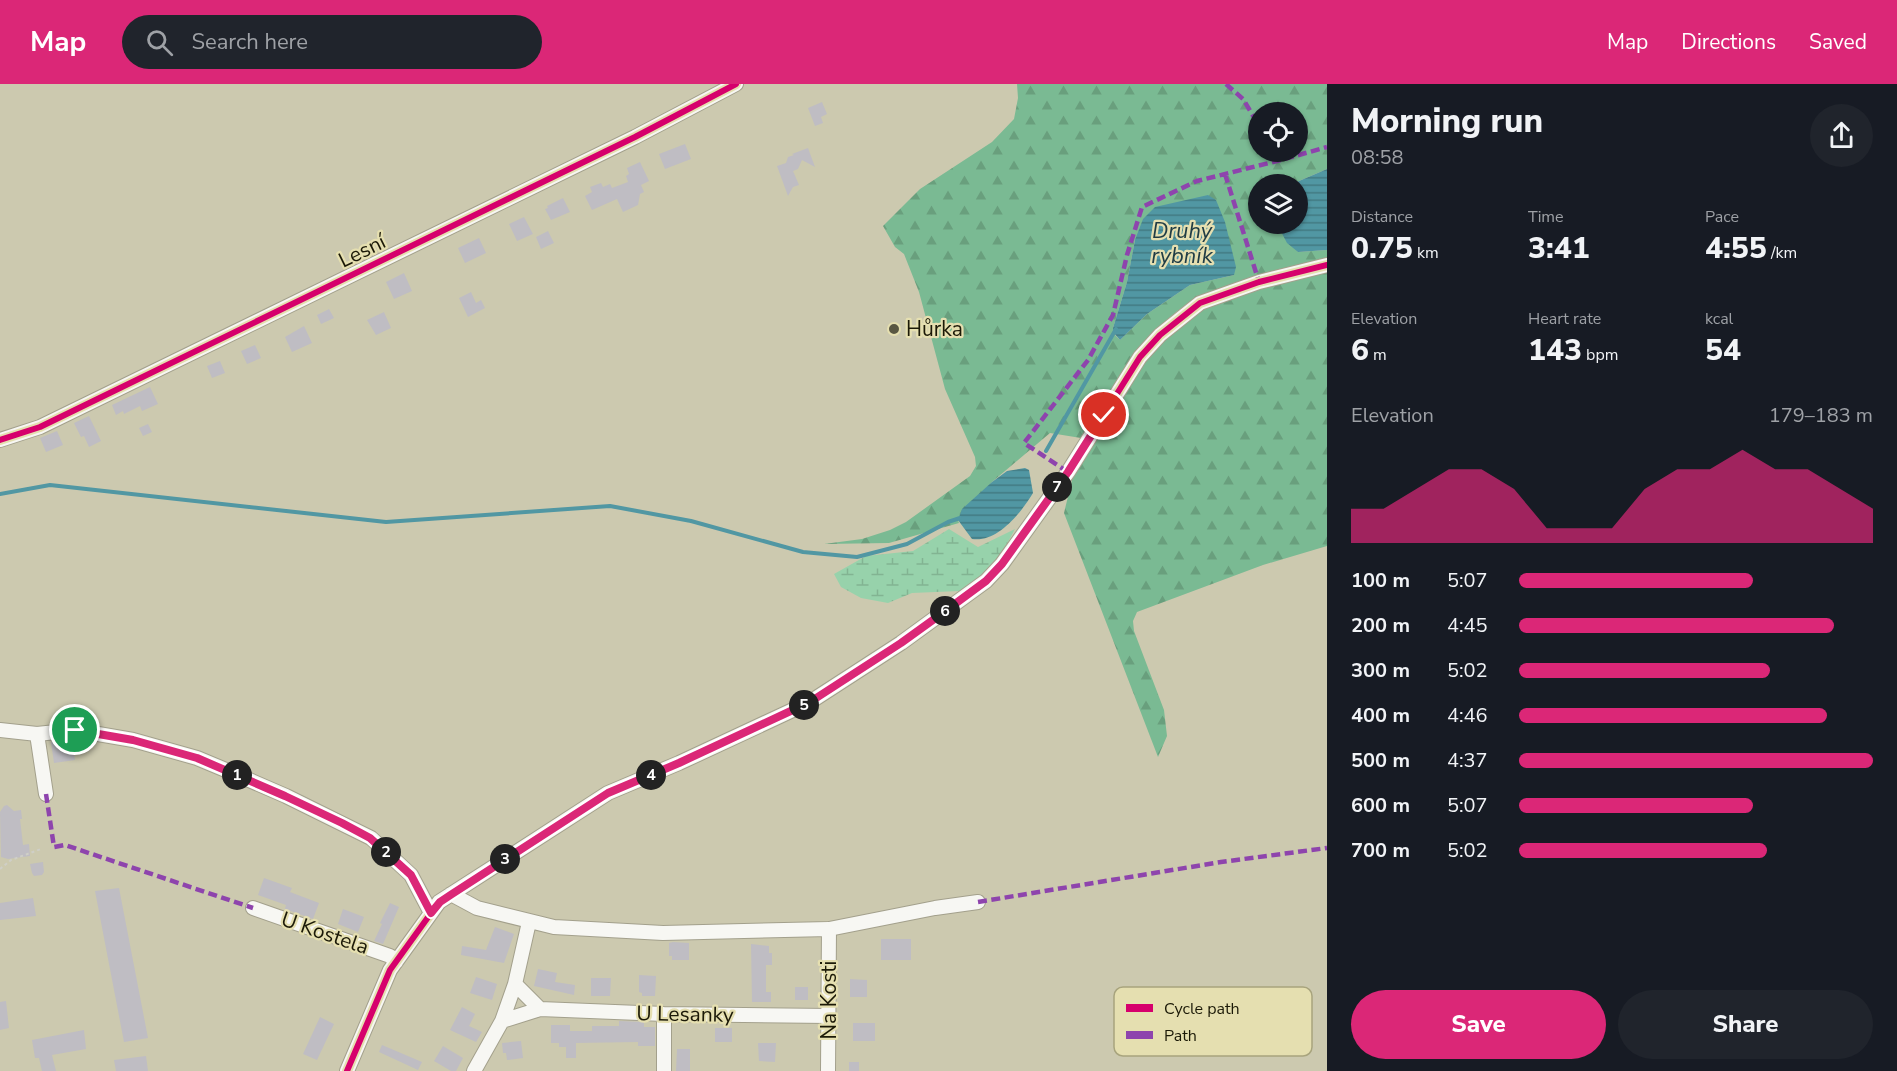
<!DOCTYPE html>
<meta charset="utf-8">
<style>
:root{--surface:#171b24;--page:#20242c;--text:#f1f3f6;--muted:#9ea1a6;--accent:#db2777}
body{margin:0;font-family:"Nunito Sans",sans-serif;background:var(--page);color:var(--text);height:100vh;display:flex;flex-direction:column;font-size:22px;white-space:nowrap}
*{box-sizing:border-box;margin:0}
p{font-size:20px;color:var(--muted)}
.icon{flex:none;width:33px;height:33px;fill:none;stroke:currentColor;stroke-width:2;stroke-linecap:round;stroke-linejoin:round}
.map{position:relative;flex:1;overflow:hidden}
.details{display:flex;flex-direction:column;background:var(--surface);width:570px}
.details>*{flex:none}
.buttons{position:absolute;left:1248px;top:18px;display:grid;gap:12px}
.buttons a{display:grid;place-items:center;width:60px;height:60px;border-radius:50%;background:var(--surface);box-shadow:0 2px 4px #0004;font-size:30px}
.pin{position:absolute;display:grid;place-items:center;width:51px;height:51px;color:#fff;margin:-26px;border:3px solid #fff;border-radius:50%;box-shadow:0 2px 6px #0007}
.km{position:absolute;width:30px;height:30px;margin:-15px;border-radius:50%;background:#222;color:#fff;font-size:16px;line-height:30px;text-align:center}
.round{display:grid;place-items:center;flex:none;width:63px;height:63px;border-radius:32px;background:var(--page)}
.summary{display:flex;align-items:center;justify-content:space-between;height:102px;padding:0 24px}
h1{font-size:33px;font-weight:800;line-height:45px}
.metrics{display:grid;grid-template-columns:repeat(3,1fr);gap:9px;height:102px;padding:6px 24px}
.metrics div{display:grid;align-content:center}
.metrics b{font-size:30px;font-weight:800}
.metrics small{font-size:16px;font-weight:400}
.metrics p{font-size:16px}
.chart{height:168px;padding:12px 24px}
.chart p{display:flex;justify-content:space-between}
.chart svg{width:100%;height:108px;margin-top:6px;fill:var(--accent);opacity:.7}
.cta{display:flex;gap:12px;margin-top:auto;padding:12px 24px}
.cta a{flex:1;height:69px;border-radius:36px;background:var(--accent);color:#fff;font-size:24px;font-weight:800;line-height:69px;text-align:center}
.cta a+a{background:var(--page);color:var(--text)}
ul{padding:0 24px;list-style:none;font-size:20px}
li{display:grid;grid-template-columns:96px 72px 1fr;align-items:center;height:45px}
li i{height:15px;border-radius:8px;background:var(--accent)}
header{display:flex;align-items:center;gap:36px;box-sizing:border-box;height:84px;padding:0 30px;background:var(--accent);color:#fff}
header strong{font-size:28px}
nav{display:flex;gap:33px;margin-inline-start:auto;font-size:21px}
.search{width:420px;height:54px;background:var(--page);display:flex;align-items:center;gap:15px;box-sizing:border-box;padding:0 21px;border-radius:33px;color:var(--muted);font-size:22px}
main{display:flex;flex:1;min-height:0}
.map>svg:first-child{display:block}
</style>
<header>
<strong>Map</strong>
<div class="search"><svg class="icon" aria-label="search" viewBox="0 0 24 24"><circle cx="10" cy="10" r="6"/><path d="M15 15l6 6"/></svg>Search here</div>
<nav><a>Map</a><a>Directions</a><a>Saved</a></nav>
</header>
<main>
<div class="map">
<svg width="1327" height="987" viewBox="0 0 1327 987">
<defs>
<pattern id="forest-firs" width="22" height="20" patternUnits="userSpaceOnUse" patternTransform="scale(1.5)"><rect width="22" height="20" fill="#7aba93"/><path d="M5 1l3.5 6h-7zM16 11l3.5 6h-7z" fill="#699f7d"/></pattern>
<pattern id="wetland-marsh" width="20" height="14" patternUnits="userSpaceOnUse" patternTransform="scale(1.5)"><rect width="20" height="14" fill="#97d2ab"/><path d="M1 5h8M5 5V1M11 12h8M15 12V8" fill="none" stroke="#82b492"/></pattern>
<pattern id="water-rules" width="6" height="5" patternUnits="userSpaceOnUse" patternTransform="scale(1.5)"><rect width="6" height="5" fill="#5197a3"/><path d="M0 2.5h6" fill="none" stroke="#427a83"/></pattern>
</defs>
<rect width="100%" height="100%" fill="#ccc9af"/>
<path fill="url(#forest-firs)" fill-rule="evenodd" d="M1017,0H1327V85L1292,100H1258V140H1277L1298,168L1327,166V174C1293,182 1259,191 1226,203C1216,206 1205,209 1196,214C1142,247 1113,303 1081,354L1050,349L992,398L958,436L959,439L889,459L824,460L862,455L890,446L906,438L970,392L976,382L975,373L945,305L919,208L904,170L895,163L883,142L920,105L992,58L1014,35L1018,14ZM1258,28H1298V68H1258ZM1135,156L1234,191L1190,201L1147,230L1120,256L1113,249V244L1127,198Z
M1327,188V462L1263,481L1137,528L1133,537L1134,547L1164,626L1167,652L1158,673L1064,429L1073,392L1145,277L1165,256L1204,225L1261,204Z"/>
<path fill="url(#wetland-marsh)" d="M949,445L978,463L1015,445L1002,469L979,493L960,507L912,509L888,519L861,514L841,503L834,490L866,472L913,467Z"/>
<path fill="url(#water-rules)" d="M1327,85V166L1298,168L1287,159L1277,140H1298V100H1292Z
M1208,111L1216,116L1225,138L1236,183L1234,191L1190,201L1147,230L1120,256L1113,248V244L1127,198L1135,156L1143,135L1155,123Z
M1025,384L1029,386L1033,409C1021,429 997,459 972,455L958,436L962,425L992,398L1007,387Z"/>
<g fill="none" stroke-linecap="round" stroke-linejoin="round">
<path stroke="#5197a3" stroke-width="4" d="M1046,367L1116,245
M0,410L50,401L386,438L610,422L691,437L803,468L857,473L907,460L948,438L960,434"/>
</g>
<path fill="#bfbdc3" d="M822,18L827,30L821,33L823,39L815,42L808,24Z
M685,60L691,75L665,85L659,70Z
M808,64L815,83L802,76L798,85L793,87L799,101L793,103L788,112L777,82L786,79L788,73L794,71L792,70Z
M640,78L649,97L641,101L644,108L640,110L638,121L623,128L617,115L592,126L585,112L592,108L590,103L601,99L603,103L610,100L612,104L628,98L626,92L629,90L627,84Z
M563,114L570,128L551,136L545,125L548,124L547,122Z
M524,133L533,150L517,157L509,140Z
M548,147L554,159L541,165L536,153Z
M479,154L486,169L465,179L458,164Z
M404,189L412,207L394,215L386,198Z
M471,208L476,219L481,216L485,224L468,233L459,214Z
M329,225L334,234L321,240L317,231Z
M384,228L391,244L376,251L367,236Z
M304,242L312,259L292,268L285,253Z
M255,261L261,274L247,280L241,267Z
M220,277L225,289L212,294L207,282Z
M150,303L158,320L142,327L140,322L124,330L123,327L116,331L112,321Z
M89,332L101,357L89,363L84,352L81,353L74,339Z
M148,340L152,348L143,352L139,344Z
M57,347L63,361L46,368L40,354Z
M72,655L75,676L54,679L51,658Z
M7,721L14,727L21,726L22,735H20L23,761L29,760L30,772L8,775L1,773L0,728L4,722Z
M43,778L44,788L42,791L34,792L32,789L30,780Z
M264,794L292,804L290,808L319,819L313,835L285,825L286,821L258,811Z
M119,804L148,954L124,958L95,807Z
M33,814L36,832L0,836V819Z
M390,819L399,823L383,860L374,857L382,840L380,839Z
M343,825L364,833L358,848L338,840Z
M495,843L514,850L504,879L461,871L462,862L486,866Z
M881,855H911V876H881Z
M673,858L689,859V876H672V872H669V859Z
M751,860L769,862V869H772V881H766V908H771V918H752Z
M538,885L557,889L555,898L575,901L574,911L534,902Z
M639,891L656,892L655,912H642V909L639,908Z
M476,893L497,900L492,916L470,909Z
M591,894H611L610,912H591Z
M850,895L867,896V913H850Z
M795,903H808V916H795Z
M6,917L9,944L0,946V918Z
M462,923L475,930L469,942L482,948L476,958L450,946Z
M320,933L334,940L317,976L303,970Z
M619,937L644,938V943H655V962H638V958L576,959V974H566V963H559V959H551V941H570V947H592V942H619Z
M853,939H875V957H853Z
M715,944H732V958H715Z
M84,946L86,965L52,971L56,987H42L39,974H35L32,956Z
M521,957L523,974L507,976L506,969H503L502,959Z
M758,959H776L775,978L759,977Z
M382,961L422,978L418,986L379,968Z
M443,962L463,974L456,987H451L434,977Z
M677,965H690V987H676Z
M146,972L148,987H116L114,976Z
M849,978H859V987H849Z"/>
<g fill="none" stroke-linecap="round" stroke-linejoin="round">
<g stroke="#a3a08c" stroke-width="16">
<path id="minor" d="M0,356L40,343L635,53L736,0
M0,646L37,650L75,646L133,656L197,674L233,689L286,712L371,754L411,791L431,829
M37,650L46,710
M451,810L477,824L554,843L663,849L829,845L935,824L978,818
M253,824L390,872L396,878
M515,900L540,925
M502,937L540,925L664,930L829,932
M347,987L390,886L439,818L608,709L679,679L810,618L901,559L986,497L1002,480L1068,388L1140,273L1160,251L1200,219L1259,198L1327,181
M474,987L502,937L515,900L529,838
M664,987V930
M828,987L829,845"/>
</g>
<path stroke="#cfcfc7" stroke-width="2" stroke-dasharray="3 3" stroke-linecap="butt" d="M0,785L11,776L41,765"/>
<use href="#minor" stroke="#f7f7f3" stroke-width="14"/>
<path stroke="#8e44ad" stroke-width="4.5" stroke-dasharray="9 4.5" stroke-linecap="butt" d="M1226,0L1243,15L1258,40
M1276,68L1281,76L1327,63
M1225,90L1259,198
M1068,388L1024,359L1088,276L1113,231L1127,171L1142,123L1197,97L1281,76
M46,710L54,763L65,761L253,824
M978,818L1221,778L1327,764"/>
<g stroke="#e5dfb0" stroke-width="10">
<path id="cycleway" d="M0,356L40,343L635,53L736,0
M347,987L390,886L439,818L608,709L679,679L810,618L901,559L986,497L1002,480L1068,388L1140,273L1160,251L1200,219L1259,198L1327,181"/>
</g>
<use href="#cycleway" stroke="#d6006c" stroke-width="6"/>
</g>
<g fill="none" stroke-linecap="round" stroke-linejoin="round">
<g stroke="#fff" stroke-width="12">
<path id="route" d="M75,646L133,656L197,674L285,712L342,739L370,754L411,791L431,829L440,818L452,810L608,709L679,679L810,618L901,559L944,528L986,497L1002,480L1068,388L1104,331"/>
</g>
<use href="#route" stroke="#db2777" stroke-width="8"/>
</g>
<circle fill="#595742" stroke="#e5dfb0" stroke-width="2" cx="894" cy="245" r="6"/>
<g text-anchor="middle" dominant-baseline="central" stroke-width="4.5" stroke-linejoin="round" paint-order="stroke">
<g font-size="21" fill="#1b1907" stroke="#e5dfb0">
<text transform="translate(362 167) rotate(-26)">Lesní</text>
<text transform="translate(325 849) rotate(19)">U Kostela</text>
<text transform="translate(829 916) rotate(-90)">Na Kosti</text>
<text transform="translate(685 930) rotate(1)">U Lesanky</text>
</g>
<g font-size="21" fill="#1b1907" stroke="#e5dfb0" text-anchor="start">
<text x="906" y="245">Hůrka</text>
</g>
<g font-size="22" font-style="italic" fill="#1f3c45" stroke="#e5dfb0">
<text x="1182" y="147">Druhý<tspan x="1182" dy="25">rybník</tspan></text>
</g>
</g>
<rect x="1114" y="903" width="198" height="69" rx="9" fill="#e5dfb0" stroke="#a8a47d" stroke-width="1.5"/>
<rect x="1126" y="920" width="27" height="8" fill="#d6006c"/>
<rect x="1126" y="947" width="27" height="8" fill="#8e44ad"/>
<g font-size="16" fill="#1b1907">
<text x="1164" y="930">Cycle path</text>
<text x="1164" y="957">Path</text>
</g>
</svg>
<div class="buttons">
<a><svg class="icon" aria-label="locate" viewBox="0 0 24 24"><circle cx="12" cy="12" r="6"/><path d="M12 2v4M12 18v4M2 12h4M18 12h4"/></svg></a>
<a><svg class="icon" aria-label="layers" viewBox="0 0 24 24"><path d="M12 4l9 5-9 5-9-5zM3 14l9 5 9-5"/></svg></a>
</div>
<div class="pin" style="left:75px;top:646px;background:#1e9e55"><svg class="icon" aria-label="arrive" viewBox="0 0 24 24"><path d="M6 21V4h12l-3 4 3 4H6"/></svg></div>
<div class="pin" style="left:1104px;top:331px;background:#d93025"><svg class="icon" aria-label="check" viewBox="0 0 24 24"><path d="M5 12l5 5 9-10"/></svg></div>
<b class="km" style="left:237px;top:691px">1</b>
<b class="km" style="left:386px;top:768px">2</b>
<b class="km" style="left:505px;top:775px">3</b>
<b class="km" style="left:651px;top:691px">4</b>
<b class="km" style="left:804px;top:621px">5</b>
<b class="km" style="left:945px;top:527px">6</b>
<b class="km" style="left:1057px;top:403px">7</b>
</div>
<section class="details">
<div class="summary"><div><h1>Morning run</h1><p>08:58</p></div><a class="round"><svg class="icon" aria-label="share" viewBox="0 0 24 24"><path d="M12 15V3M7 8l5-5 5 5M5 13v7h14v-7"/></svg></a></div>
<div class="metrics">
<div><p>Distance</p><b>0.75<small> km</small></b></div>
<div><p>Time</p><b>3:41</b></div>
<div><p>Pace</p><b>4:55<small> /km</small></b></div>
</div>
<div class="metrics">
<div><p>Elevation</p><b>6<small> m</small></b></div>
<div><p>Heart rate</p><b>143<small> bpm</small></b></div>
<div><p>kcal</p><b>54</b></div>
</div>
<div class="chart"><p><span>Elevation</span>179–183 m</p>
<svg viewBox="0 0 160 44" preserveAspectRatio="none"><path d="M0 44V30L10 30L20 22L30 14L40 14L50 22L60 38L70 38L80 38L90 22L100 14L110 14L120 6L130 14L140 14L150 22L160 30V44z"/></svg>
</div>
<ul>
<li><b>100 m</b>5:07<i style="width:66%"></i></li>
<li><b>200 m</b>4:45<i style="width:89%"></i></li>
<li><b>300 m</b>5:02<i style="width:71%"></i></li>
<li><b>400 m</b>4:46<i style="width:87%"></i></li>
<li><b>500 m</b>4:37<i style="width:100%"></i></li>
<li><b>600 m</b>5:07<i style="width:66%"></i></li>
<li><b>700 m</b>5:02<i style="width:70%"></i></li>
</ul>
<div class="cta"><a>Save</a><a>Share</a></div>
</section>
</main>
